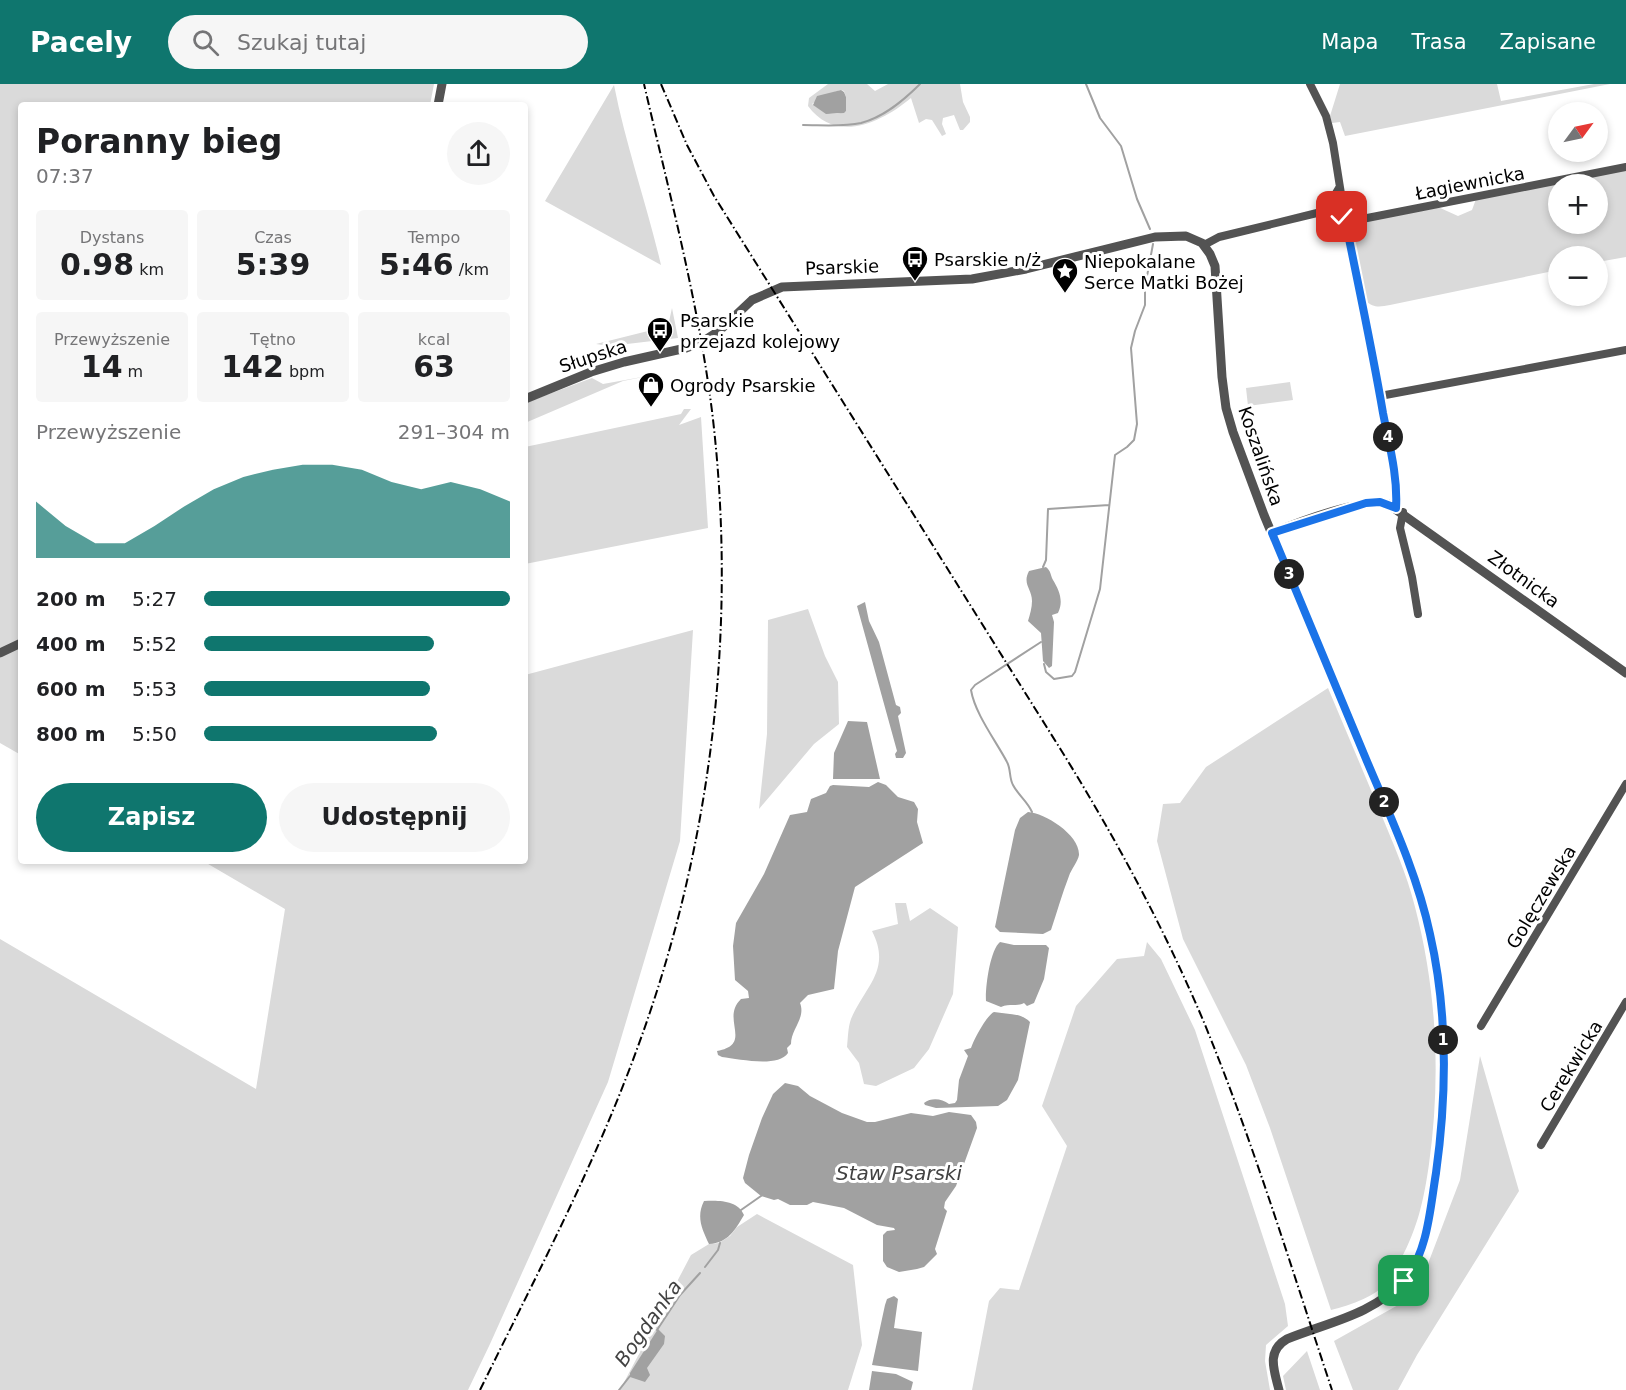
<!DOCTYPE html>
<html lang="pl">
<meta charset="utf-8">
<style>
:root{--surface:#fff;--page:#f6f6f6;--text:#202124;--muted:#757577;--accent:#0f766e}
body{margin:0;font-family:"DejaVu Sans",sans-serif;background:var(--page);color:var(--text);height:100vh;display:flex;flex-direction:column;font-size:22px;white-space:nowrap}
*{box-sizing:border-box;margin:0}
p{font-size:20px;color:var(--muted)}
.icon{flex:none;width:33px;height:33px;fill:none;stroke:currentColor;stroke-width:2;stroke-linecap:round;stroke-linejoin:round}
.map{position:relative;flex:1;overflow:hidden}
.panel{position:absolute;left:18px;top:18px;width:510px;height:762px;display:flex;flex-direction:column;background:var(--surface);border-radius:6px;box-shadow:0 3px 9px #0003}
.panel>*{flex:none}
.needle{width:39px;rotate:57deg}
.fabs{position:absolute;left:1548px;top:18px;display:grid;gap:12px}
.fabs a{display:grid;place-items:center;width:60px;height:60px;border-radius:50%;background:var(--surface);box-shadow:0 3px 9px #0003;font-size:30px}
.pin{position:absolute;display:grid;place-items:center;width:51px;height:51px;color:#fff;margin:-26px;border-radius:12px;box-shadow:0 3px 9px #0006}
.km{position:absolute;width:30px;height:30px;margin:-15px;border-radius:50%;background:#222;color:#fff;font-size:16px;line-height:30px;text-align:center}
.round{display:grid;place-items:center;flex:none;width:63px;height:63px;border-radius:32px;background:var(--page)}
.head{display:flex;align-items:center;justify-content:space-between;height:102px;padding:0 18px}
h1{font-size:33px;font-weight:700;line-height:45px}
.metrics{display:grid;grid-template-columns:repeat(3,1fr);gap:9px;height:102px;padding:6px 18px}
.metrics div{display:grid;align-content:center;border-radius:6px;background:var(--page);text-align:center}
.metrics b{font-size:30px;font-weight:700}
.metrics small{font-size:16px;font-weight:400}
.metrics p{font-size:16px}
.chart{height:168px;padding:12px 18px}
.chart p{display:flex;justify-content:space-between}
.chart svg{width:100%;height:108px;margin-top:6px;fill:var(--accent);opacity:.7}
.primary-button{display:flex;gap:12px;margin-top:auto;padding:12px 18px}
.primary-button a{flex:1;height:69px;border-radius:36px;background:var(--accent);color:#fff;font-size:24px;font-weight:700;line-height:69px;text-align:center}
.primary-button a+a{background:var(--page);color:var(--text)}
ul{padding:0 18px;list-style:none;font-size:20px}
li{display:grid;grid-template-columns:96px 72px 1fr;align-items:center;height:45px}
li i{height:15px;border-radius:8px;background:var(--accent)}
header{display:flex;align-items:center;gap:36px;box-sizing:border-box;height:84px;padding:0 30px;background:var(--accent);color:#fff}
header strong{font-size:28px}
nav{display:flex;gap:33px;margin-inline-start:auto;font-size:21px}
.search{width:420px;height:54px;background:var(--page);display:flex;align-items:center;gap:15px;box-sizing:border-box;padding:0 21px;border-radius:33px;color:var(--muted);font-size:22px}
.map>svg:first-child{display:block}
</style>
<header>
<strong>Pacely</strong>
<div class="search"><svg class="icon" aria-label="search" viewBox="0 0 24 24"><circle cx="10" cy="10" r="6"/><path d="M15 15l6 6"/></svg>Szukaj tutaj</div>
<nav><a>Mapa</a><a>Trasa</a><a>Zapisane</a></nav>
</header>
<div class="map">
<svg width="1626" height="1306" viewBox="0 0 1626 1306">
<rect width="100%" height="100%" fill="#fff"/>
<path fill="#dadada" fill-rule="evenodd" d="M0,0H434L430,21H21V671L0,659Z
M828,0H867L875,7L888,0H960L963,18L970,33V38L963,46H960L954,31L943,34L942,40L946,50L942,52L932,36L926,35L919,39L911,14C881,39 836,60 808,22L809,14ZM841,6L844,7L846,13V27C832,34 824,28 812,20L825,11Z
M1340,0H1497L1501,17L1594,0H1610L1345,52L1340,38L1332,39L1330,32Z
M614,1C626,62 647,121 661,181L545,117Z
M1626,85V173L1598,178V172H1558V186L1390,221C1380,223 1373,224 1366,217L1348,141L1351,139L1438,123L1458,132L1472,126L1476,115ZM1558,100H1598V140H1558Z
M672,224L678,254L610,262L596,260L668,242Z
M653,291L623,297L525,339V319L592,294L603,300Z
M1290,298L1293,316L1248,322L1246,304Z
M684,325H691L679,341L701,333L708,444L525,480V363L681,330Z
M808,525L825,572L838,598L839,640L814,660L759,725L767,650L768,536Z
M693,546L680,757L608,998L490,1260L468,1306H0V855L256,1005L285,825L203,777H525V591Z
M1328,604C1345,644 1362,685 1379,725C1392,757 1407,790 1415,823C1437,907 1441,994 1429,1080C1424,1115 1418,1143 1401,1175C1398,1181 1395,1189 1390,1195C1378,1212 1351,1221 1331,1226L1270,1044L1246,981L1183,855L1157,757L1163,720L1180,719L1206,683Z
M895,819H906L910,837L930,824L958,843L953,910L929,965L914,984L876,1002L864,1000L859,979L847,963C848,954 848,943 851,935C865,902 892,886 872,847L898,840Z
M1147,858L1161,875L1195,946L1285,1220L1288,1242L1266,1261L1265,1277L1270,1306H972L989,1217L1000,1204L1019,1206L1067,1062L1042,1022L1076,922L1117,875L1144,872Z
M1480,972L1519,1107L1417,1271L1398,1306H1353L1334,1257L1416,1211L1460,1096Z
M757,1130L853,1181L862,1261L848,1306H620L691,1171L709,1160L719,1159L730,1152L737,1143Z
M1307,1267L1320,1306H1286L1283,1292Z"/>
<path fill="#a1a1a1" d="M841,6L844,8L846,13V27L844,29L826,30L813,21L817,12Z
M1046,483C1051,487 1050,490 1053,496C1059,506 1064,517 1058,529L1052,531L1054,538L1052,582L1049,584L1043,577L1041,549L1028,537C1030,530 1032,524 1032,517C1032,505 1022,500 1029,487Z
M865,518L869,537L879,558L896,621L900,623L901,629L898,632L906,669L903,674H896L895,670L897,667L857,522Z
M848,637L867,638L880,695H833L834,669Z
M878,698L886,701L898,713L914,718L918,725L917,738L923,759L855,803L838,867L834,905L808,911L800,919C806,934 791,945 791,960L787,964L788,969C778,984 739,975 722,973L718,971L717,967C754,960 720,935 741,915L749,914L748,907L735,896L733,862L736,839L764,790L790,731L807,728L811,715L826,709L830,702L833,701L869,703Z
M1028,728C1045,729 1080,751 1079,771C1078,777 1071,786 1069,792C1062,810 1057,828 1051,846L1043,850L1000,848L995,843L1015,746L1020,734Z
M1000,858L1014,861H1046L1049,864L1044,895L1034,919L1027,922L1024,919C1016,923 1010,919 1001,923L986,917C985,904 990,866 1000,858Z
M994,928C1006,930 1022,929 1030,938L1018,996L1007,1016L998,1022L936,1024L925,1021L924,1019C932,1013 942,1015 949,1020L955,1019L957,1016L959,996L968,972L964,966L971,964C974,955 987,931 994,928Z
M785,999L798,1002L810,1012L842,1029L867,1038H875L911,1029L933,1032L949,1028L971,1031L976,1038L977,1044L956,1102L945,1118L944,1124L947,1127L935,1165L937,1170L924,1183L917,1185L899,1188L887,1183L883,1177V1151L887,1147L895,1146L894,1144L877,1141L844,1124L813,1118L807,1121H790L778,1115L774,1116L761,1112L745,1099L743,1094L749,1071L762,1034L773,1010Z
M704,1117C718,1116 738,1116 744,1131C735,1146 728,1159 709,1160C702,1145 696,1133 704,1117Z
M894,1212L898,1215L894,1244L922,1248L918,1287L872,1281L885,1221L887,1215Z
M658,1245L665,1252L664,1260L647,1284L650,1291L645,1298L630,1293V1289Z
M872,1287L896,1290L913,1298L911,1306H869Z"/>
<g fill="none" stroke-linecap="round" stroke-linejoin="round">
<path stroke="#a1a1a1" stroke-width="2" d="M1086,0L1100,34L1121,62L1137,115L1150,145
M803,41C821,41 843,43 861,39C884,33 903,17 920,0
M1043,483L1046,476L1048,425L1109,421
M1044,580L1046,588L1054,595L1072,592L1075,588L1100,505L1115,371L1127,363L1134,356L1137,340L1131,264L1135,247L1145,221V203L1153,160
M1032,728C1027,717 1018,711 1013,701C1009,694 1011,685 1007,678C996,657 975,630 971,606L975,601L1041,558
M741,1126L761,1112
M705,1183L718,1166L720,1159
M657,1246L680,1211L700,1189
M619,1306L630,1292"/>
<path stroke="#535353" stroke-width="8" d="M1310,0L1326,32L1333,59L1345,135L1364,228L1397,406L1396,424
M1321,128L1329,121L1339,104
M1204,161L1219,153L1321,128L1338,131L1345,135L1357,136L1626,83
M1380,312L1626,266
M1403,428L1400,444L1412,493L1418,530
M1481,942L1626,700
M1541,1061L1626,918"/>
<path stroke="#535353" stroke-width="9" d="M438,21L442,0
M525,315L591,288L624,278L686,264L702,258L719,247L752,216L782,203L972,195L1026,185L1155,153L1186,152L1202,159L1210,170L1215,182L1222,293L1226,324L1233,348L1264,431L1415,794C1448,898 1450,994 1434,1101C1429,1133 1426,1171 1404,1196C1373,1231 1329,1238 1287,1255C1266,1267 1274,1286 1279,1306
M1272,449C1299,438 1362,414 1388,420L1626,589
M0,569L21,559"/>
<path stroke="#000" stroke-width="2" stroke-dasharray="9 3 1.5 3" stroke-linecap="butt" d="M661,0L687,61L714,112L1061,666C1115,753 1163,842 1203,936C1253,1057 1291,1183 1332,1306
M480,1306C535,1194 594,1083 637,965C712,762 738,542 712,327C698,217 669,108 644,0"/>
</g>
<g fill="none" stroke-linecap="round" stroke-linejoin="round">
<g stroke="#fff" stroke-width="12">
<path id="route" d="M1342,133L1345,135C1358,200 1372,264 1383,329C1389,360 1398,392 1396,424L1380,418L1366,419L1272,449C1303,524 1335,600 1366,675C1390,732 1417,789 1430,850C1448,929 1447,1010 1436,1089C1430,1125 1428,1168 1404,1197"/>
</g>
<use href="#route" stroke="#1a73e8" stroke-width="8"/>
</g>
<defs>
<g id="bus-pin" transform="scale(1.35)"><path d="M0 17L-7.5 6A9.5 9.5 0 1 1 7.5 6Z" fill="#000" stroke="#fff"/><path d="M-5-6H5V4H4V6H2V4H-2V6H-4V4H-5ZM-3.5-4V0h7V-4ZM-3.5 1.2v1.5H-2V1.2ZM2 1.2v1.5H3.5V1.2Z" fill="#fff"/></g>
<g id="sight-pin" transform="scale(1.35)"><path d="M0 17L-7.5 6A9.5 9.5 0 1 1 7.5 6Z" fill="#000" stroke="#fff"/><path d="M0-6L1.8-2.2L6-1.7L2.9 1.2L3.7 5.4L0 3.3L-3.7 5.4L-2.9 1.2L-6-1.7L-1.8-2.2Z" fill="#fff"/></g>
<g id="shop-pin" transform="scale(1.35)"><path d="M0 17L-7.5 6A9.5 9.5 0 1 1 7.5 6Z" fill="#000" stroke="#fff"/><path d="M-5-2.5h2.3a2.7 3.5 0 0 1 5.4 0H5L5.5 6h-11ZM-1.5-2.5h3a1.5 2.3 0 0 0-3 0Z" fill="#fff"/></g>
</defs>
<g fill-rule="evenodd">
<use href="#bus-pin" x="915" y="175"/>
<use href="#sight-pin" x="1065" y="187"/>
<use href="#bus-pin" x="660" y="246"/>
<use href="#shop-pin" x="651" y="301"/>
</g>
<g text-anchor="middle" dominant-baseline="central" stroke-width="6" stroke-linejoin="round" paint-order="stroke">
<g font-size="18" fill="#000" stroke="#fff">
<text transform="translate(1470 99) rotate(-11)">Łagiewnicka</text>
<text transform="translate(842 183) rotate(-2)">Psarskie</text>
<text transform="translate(593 272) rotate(-18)">Słupska</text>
<text transform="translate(1261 372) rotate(71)">Koszalińska</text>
<text transform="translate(1524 495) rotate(36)">Złotnicka</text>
<text transform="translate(1541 813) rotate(-59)">Golęczewska</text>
<text transform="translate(1571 982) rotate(-59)">Cerekwicka</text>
</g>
<g font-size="18" fill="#000" stroke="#fff" text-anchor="start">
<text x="934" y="175">Psarskie n/ż</text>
<text x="1084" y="177">Niepokalane<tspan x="1084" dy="21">Serce Matki Bożej</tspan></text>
<text x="680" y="236">Psarskie<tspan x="680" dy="21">przejazd kolejowy</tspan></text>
<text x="670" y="301">Ogrody Psarskie</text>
</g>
<g font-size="20" font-style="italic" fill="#424242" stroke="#fff">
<text x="899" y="1089">Staw Psarski</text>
<text transform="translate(648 1239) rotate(-55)">Bogdanka</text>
</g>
</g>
</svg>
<div class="fabs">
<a><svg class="needle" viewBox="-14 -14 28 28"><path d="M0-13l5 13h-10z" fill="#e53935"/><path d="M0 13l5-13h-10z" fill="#757577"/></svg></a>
<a>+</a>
<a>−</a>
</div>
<div class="pin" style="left:1404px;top:1197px;background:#1e9e55"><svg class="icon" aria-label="arrive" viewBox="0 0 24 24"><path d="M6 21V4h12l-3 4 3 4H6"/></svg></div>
<div class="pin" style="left:1342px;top:133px;background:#d93025"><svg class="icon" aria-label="check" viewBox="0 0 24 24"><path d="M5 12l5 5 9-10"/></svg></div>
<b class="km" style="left:1443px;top:956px">1</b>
<b class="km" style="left:1384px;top:718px">2</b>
<b class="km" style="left:1289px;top:490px">3</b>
<b class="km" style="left:1388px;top:353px">4</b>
<section class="panel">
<div class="head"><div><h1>Poranny bieg</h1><p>07:37</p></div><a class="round"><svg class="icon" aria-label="share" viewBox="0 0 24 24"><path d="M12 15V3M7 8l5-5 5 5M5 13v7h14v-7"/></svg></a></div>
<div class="metrics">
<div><p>Dystans</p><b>0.98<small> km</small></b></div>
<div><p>Czas</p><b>5:39</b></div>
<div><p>Tempo</p><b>5:46<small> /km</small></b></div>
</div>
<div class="metrics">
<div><p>Przewyższenie</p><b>14<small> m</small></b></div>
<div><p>Tętno</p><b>142<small> bpm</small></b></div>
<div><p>kcal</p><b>63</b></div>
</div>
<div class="chart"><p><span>Przewyższenie</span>291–304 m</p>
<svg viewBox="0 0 160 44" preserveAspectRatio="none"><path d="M0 44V21L10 31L20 38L30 38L40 31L50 23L60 16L70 11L80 8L90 6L100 6L110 8L120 13L130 16L140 13L150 16L160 21V44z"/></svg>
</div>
<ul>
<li><b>200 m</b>5:27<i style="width:100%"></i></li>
<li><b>400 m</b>5:52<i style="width:75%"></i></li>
<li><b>600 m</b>5:53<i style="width:74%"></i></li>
<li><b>800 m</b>5:50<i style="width:76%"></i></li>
</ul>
<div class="primary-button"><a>Zapisz</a><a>Udostępnij</a></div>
</section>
</div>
